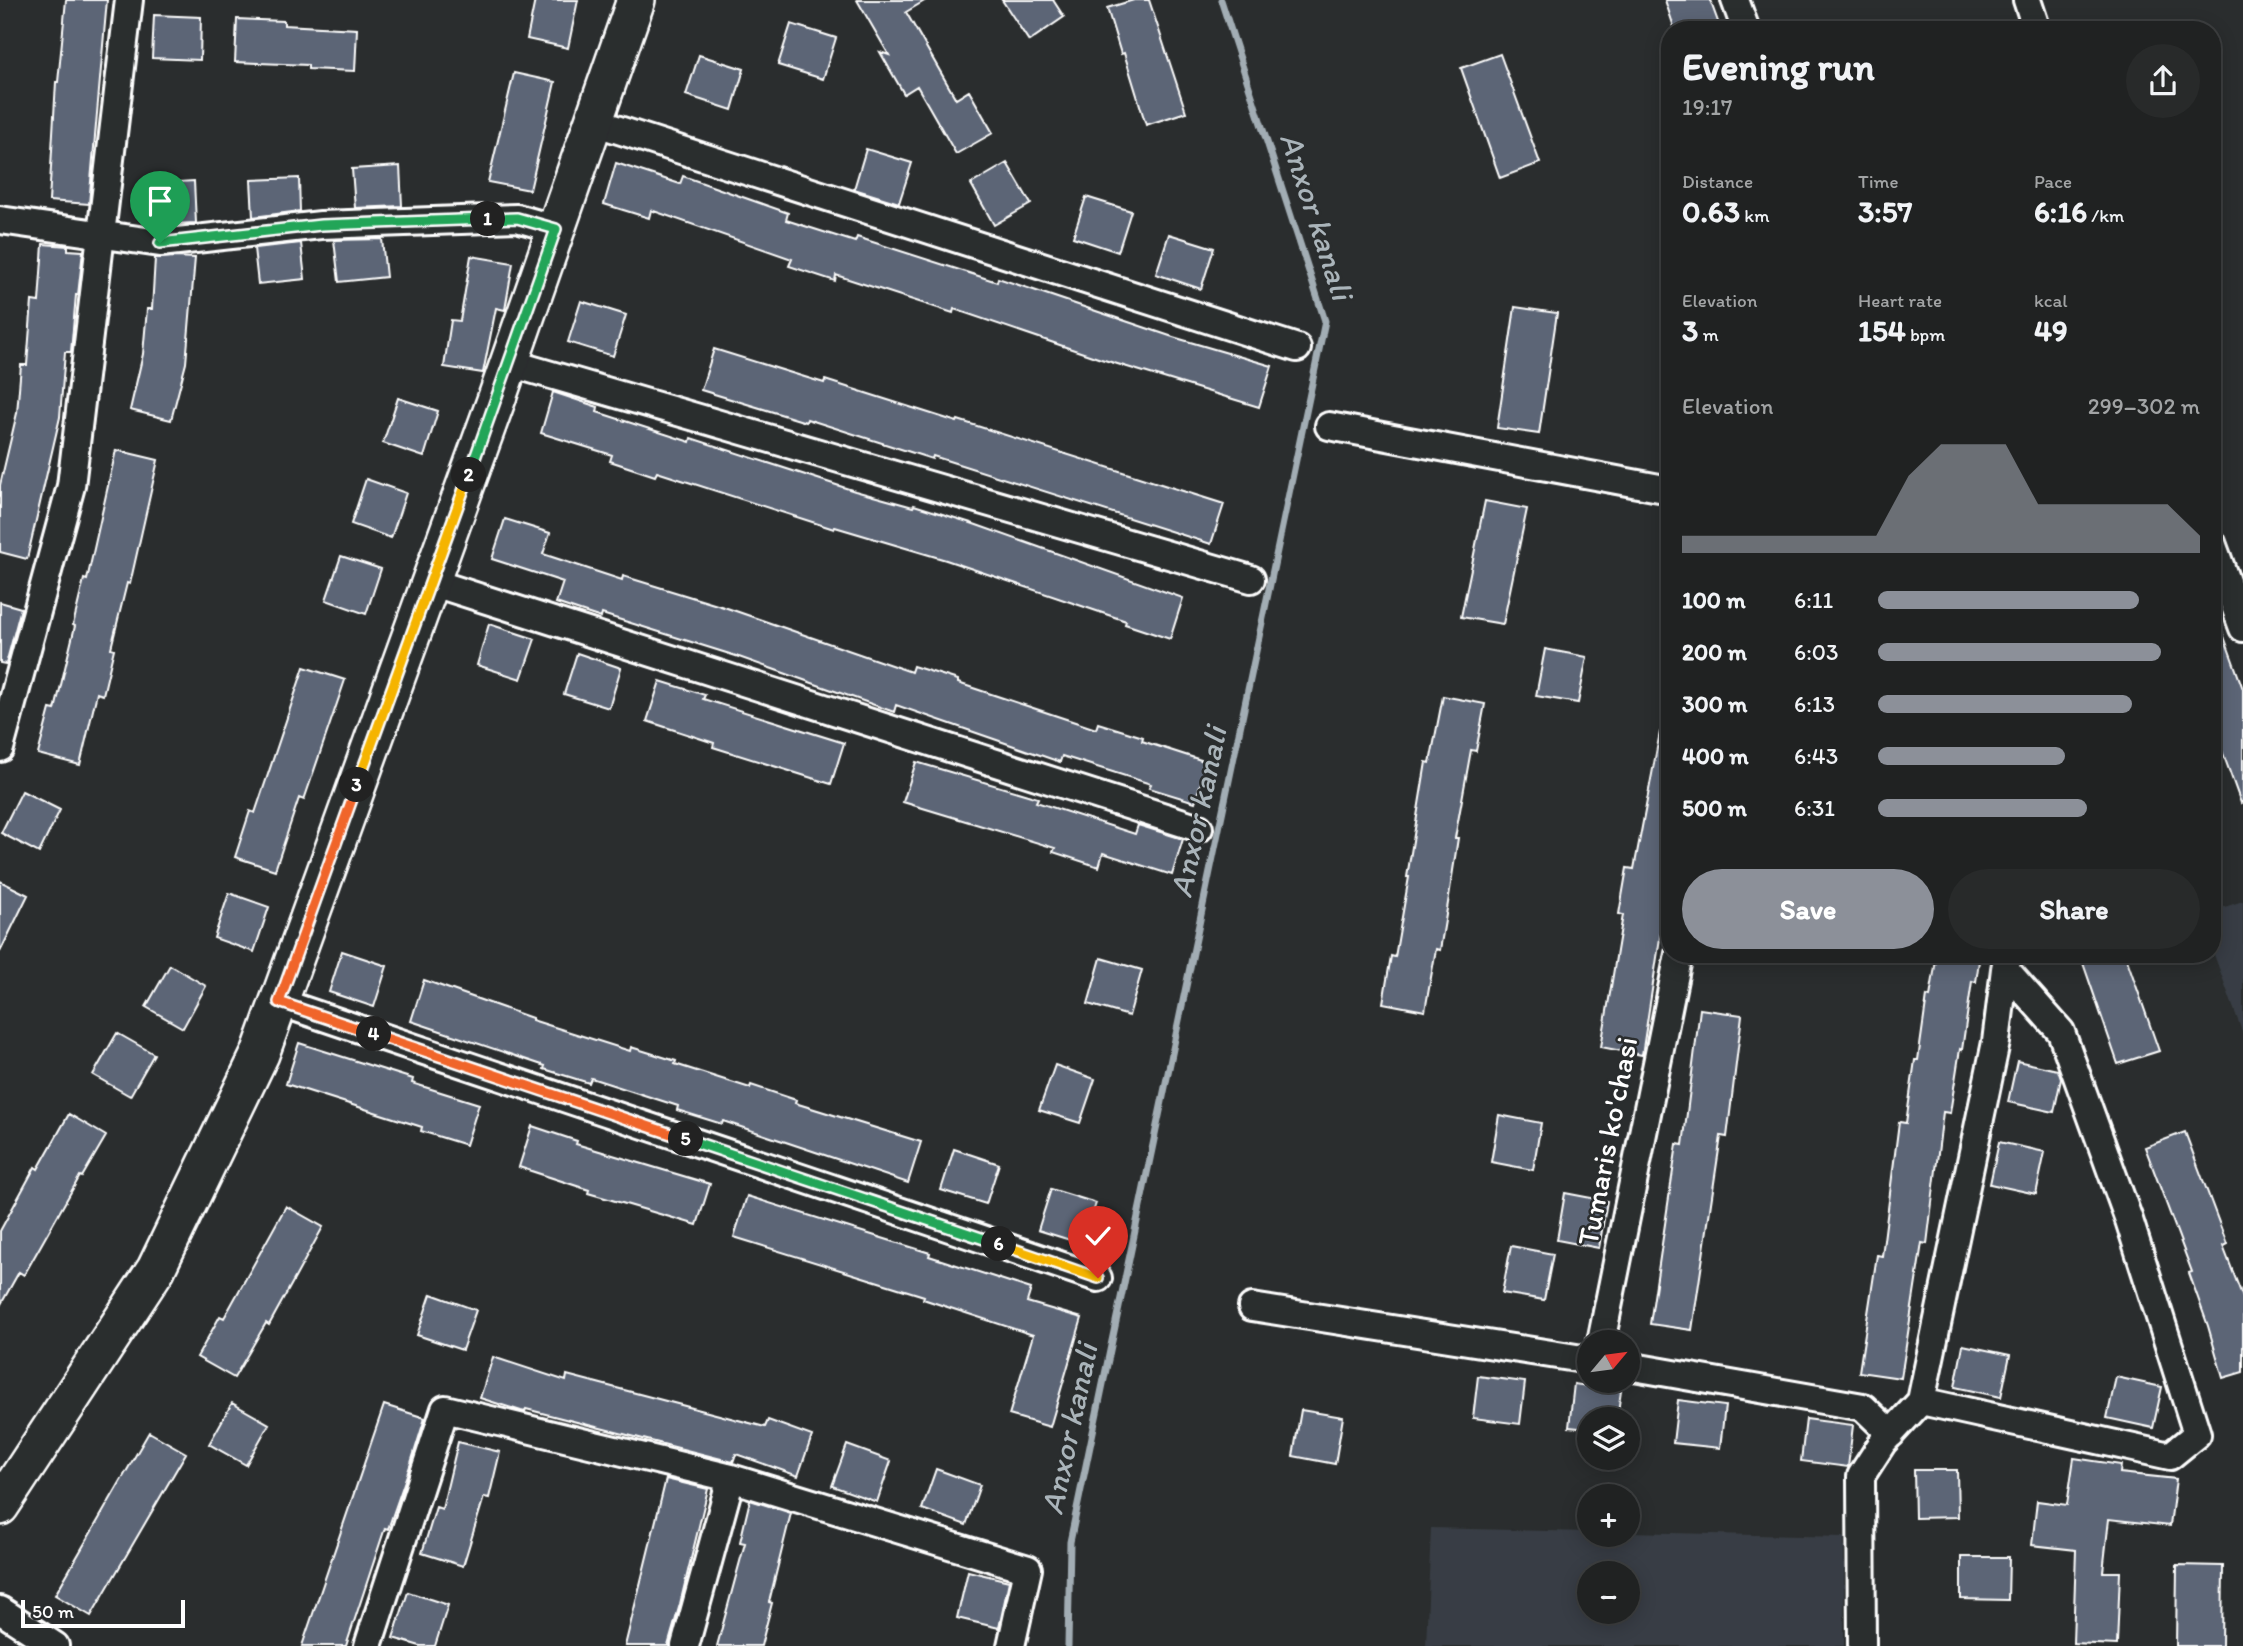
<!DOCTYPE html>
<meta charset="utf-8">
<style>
:root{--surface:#202222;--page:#282a2a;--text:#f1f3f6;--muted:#a2a4a5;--line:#3d3f40;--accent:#8c9099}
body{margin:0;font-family:Itim,sans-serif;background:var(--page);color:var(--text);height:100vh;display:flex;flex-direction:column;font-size:26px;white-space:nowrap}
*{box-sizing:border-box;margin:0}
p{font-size:23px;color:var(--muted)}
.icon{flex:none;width:38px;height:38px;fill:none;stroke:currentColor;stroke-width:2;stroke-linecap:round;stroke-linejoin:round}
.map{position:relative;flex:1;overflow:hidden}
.drawer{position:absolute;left:1661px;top:21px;width:560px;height:942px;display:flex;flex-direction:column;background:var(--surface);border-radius:28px;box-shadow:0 4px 18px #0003,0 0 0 2px var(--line)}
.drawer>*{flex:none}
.needle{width:46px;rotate:61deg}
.controls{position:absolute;left:1577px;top:1330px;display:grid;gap:14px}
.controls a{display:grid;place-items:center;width:63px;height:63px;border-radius:50%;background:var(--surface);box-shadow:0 4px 18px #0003,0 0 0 2px var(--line);font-size:35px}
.scale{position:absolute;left:21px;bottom:18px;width:164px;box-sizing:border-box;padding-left:7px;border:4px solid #fff;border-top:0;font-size:19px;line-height:24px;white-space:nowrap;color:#fff;-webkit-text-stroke:5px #2a2d2e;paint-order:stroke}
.pin{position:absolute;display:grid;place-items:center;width:60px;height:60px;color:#fff;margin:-72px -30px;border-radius:50% 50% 50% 0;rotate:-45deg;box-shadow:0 0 7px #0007}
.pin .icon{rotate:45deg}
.km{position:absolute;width:35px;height:35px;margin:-18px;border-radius:50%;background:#222;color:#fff;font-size:19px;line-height:35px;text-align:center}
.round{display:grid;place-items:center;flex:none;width:74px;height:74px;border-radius:37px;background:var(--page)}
.summary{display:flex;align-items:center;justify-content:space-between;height:119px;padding:0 21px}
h1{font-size:38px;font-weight:800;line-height:52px}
.figures{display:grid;grid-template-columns:repeat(3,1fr);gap:10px;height:119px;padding:7px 21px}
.figures div{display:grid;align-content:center}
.figures b{font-size:30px;font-weight:800}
.figures small{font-size:19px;font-weight:400}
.figures p{font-size:19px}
.chart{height:196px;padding:14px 21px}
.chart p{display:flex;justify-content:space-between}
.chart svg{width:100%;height:126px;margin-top:7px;fill:var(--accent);opacity:.7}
.button{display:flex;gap:14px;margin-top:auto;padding:14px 21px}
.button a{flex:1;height:80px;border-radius:42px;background:var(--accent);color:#fff;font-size:28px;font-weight:800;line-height:80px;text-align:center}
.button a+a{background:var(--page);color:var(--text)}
ul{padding:0 21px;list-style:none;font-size:23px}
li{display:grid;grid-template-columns:112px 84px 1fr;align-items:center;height:52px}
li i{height:18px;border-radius:9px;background:var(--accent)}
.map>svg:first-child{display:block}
</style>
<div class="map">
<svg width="2243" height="1646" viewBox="0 0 2243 1646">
<rect width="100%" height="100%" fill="#2a2d2e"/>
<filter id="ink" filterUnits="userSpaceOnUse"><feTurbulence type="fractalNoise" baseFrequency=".0143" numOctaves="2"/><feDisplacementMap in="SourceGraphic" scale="14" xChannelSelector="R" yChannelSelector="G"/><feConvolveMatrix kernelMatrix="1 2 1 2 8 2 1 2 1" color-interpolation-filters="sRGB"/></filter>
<g filter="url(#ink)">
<path fill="#393e44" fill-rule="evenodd" d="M2243,901V1034L2212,949V911Z
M1431,1528L1589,1532V1535H1628V1532L1844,1537V1646H1426ZM1589,1573H1628V1612H1589Z"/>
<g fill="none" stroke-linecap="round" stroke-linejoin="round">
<path stroke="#a2adb4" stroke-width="7" d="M1068,1646L1070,1542L1325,321L1221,0"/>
</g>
<path fill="#5c6576" stroke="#fff" stroke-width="2" d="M66,0H107L89,204L49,201L56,82H58Z
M535,0H578L568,48L527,39Z
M857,0H926L906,12L956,99L969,91L993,133L956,154L917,86L904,94L880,52L889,55Z
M1002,0H1053L1064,17L1029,41Z
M1134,0H1149L1186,112L1146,125L1124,53L1121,54L1107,8Z
M1665,0H1710L1721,30H1675Z
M154,15L201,17L200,60L152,58Z
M237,19L284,21V25L357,29L355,71L308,69V65L235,62Z
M791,24L836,38L823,79L778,65Z
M1500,54L1540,163L1500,178L1461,68Z
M699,55L744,69L732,110L686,95Z
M514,73L555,82L530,190L488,182Z
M866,149L912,163L899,203L854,189Z
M616,163L680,184L683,176L788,213L786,220L855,242L857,237L997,282L998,278L1173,337L1272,366L1259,407L1101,359L954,309L953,313L836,275L835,281L789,266L792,259L651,210L649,218L604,204Z
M1007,163L1031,204L994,225L971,184Z
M400,166L402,206L355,208L352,169Z
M299,178L300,211L253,217L251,180Z
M194,181L196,223L149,225L146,184Z
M1086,197L1131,211L1118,252L1073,237Z
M1169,234L1214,248L1201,289L1156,274Z
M382,239L386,277L339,282L334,240Z
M301,243L305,279L258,284L254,248Z
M43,244L68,246V250L83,251L78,295H76L71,352H65L60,417L27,559L0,552V485L17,413L21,365H27L32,301L39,302Z
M471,256L513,263L505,310L496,308L483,373L444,367L451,320L460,321Z
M176,257L195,258L186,363L171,420L130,410L143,354L147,309H152L155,258Z
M581,301L626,315L613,356L568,342Z
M1515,307L1557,313L1539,434L1497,428Z
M714,349L824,383L825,380L957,422L958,420L1224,504L1211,544L933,456L932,459L807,419L806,422L701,390Z
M553,392L598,407L597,412L690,442L691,438L855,491L913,507L914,505L971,523L1183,598L1170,639L1125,624L1126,621L946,560L835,527L834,529L657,472L655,476L610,461L612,455L541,433Z
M398,398L438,411L424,457L383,443Z
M116,450L158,460L130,584L127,583L111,648L114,649L103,695L97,693L80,765L38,754L50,709L55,710L75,626L73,625L84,579L87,580Z
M366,479L406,493L391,538L351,524Z
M1485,501L1527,509L1503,624L1461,617Z
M505,519L550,533L543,554L622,580L623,576L727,608L911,672L913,666L958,680V683L1096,729L1098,723L1143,737L1142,741L1207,762L1195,802L1149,788L1151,784L1062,756L1060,762L896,705L894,712L736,656L602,614L601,618L556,603L563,582L492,559Z
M341,556L381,569L366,614L326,600Z
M0,602L21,608L6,664L0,663Z
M2212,609H2214L2243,689V802L2241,803L2212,723Z
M489,624L535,639L521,679L477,665Z
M1545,649L1587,657L1578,703L1536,696Z
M577,653L621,668L609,708L564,694Z
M304,667L345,680L304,800L299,798L275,870L235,857L250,811L255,813Z
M660,681L705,695L703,699L844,743L831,784L713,747L714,743L647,721Z
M1443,696L1485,704L1476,751L1471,750L1455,838H1458L1448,903L1440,950L1436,949L1425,1011L1383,1003L1391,956L1395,957L1409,877H1407L1426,762L1430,763Z
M1660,732L1670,733V873L1642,1055L1601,1047L1623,915L1619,914L1627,868L1634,869Z
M916,762L1038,798L1036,802L1135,834L1138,825L1183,839L1172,875L1103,853L1099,867L1053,852L1055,848L903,802Z
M22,791L60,810L39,853L1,833Z
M0,881L28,895L0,952Z
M229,893L269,907L254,952L214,938Z
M342,951L387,966L374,1007L329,992Z
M1937,954H1980L1976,982L1972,981L1962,1050L1960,1049L1950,1113L1943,1112L1927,1244L1922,1243L1901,1378L1859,1372L1877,1255L1882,1256L1899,1122L1906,1123L1915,1060H1918L1927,996L1930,997Z
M2109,954H2125L2159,1051L2118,1064L2083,963Z
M1101,958L1142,970L1129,1016L1088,1004Z
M170,965L206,986L183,1028L146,1007Z
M424,980L532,1018V1020L630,1051L631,1047L676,1061L675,1064L750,1088L751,1085L796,1100L795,1103L921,1142L908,1183L723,1121L722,1124L677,1110L678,1106L591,1078L589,1083L544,1069L545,1066L411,1021Z
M1700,1009L1742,1015L1727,1137L1721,1136L1692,1330L1650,1324L1677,1144L1683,1145Z
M117,1033L154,1054L130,1096L93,1075Z
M299,1043L413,1079L412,1083L479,1104L466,1145L421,1131L422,1127L286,1084Z
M2017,1061L2058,1070L2061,1079L2054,1112L2008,1102Z
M1055,1065L1095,1079L1080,1123L1039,1110Z
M69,1114L106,1136L82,1177L80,1176L24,1275L19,1272L0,1306V1231L35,1167L38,1169Z
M1499,1115L1541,1123L1533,1170L1491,1162Z
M532,1126L577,1141L576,1144L710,1184L697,1225L588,1193L589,1190L519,1167Z
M2185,1132L2227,1244L2223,1246L2243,1298V1372L2223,1378L2208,1326L2189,1273L2192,1272L2145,1147Z
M1999,1142L2045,1152L2036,1194L1990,1184Z
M954,1149L999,1164L986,1204L941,1190Z
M1051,1189L1096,1203L1083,1244L1038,1230Z
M1565,1193L1607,1201L1599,1248L1557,1240Z
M747,1196L930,1253L929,1256L1031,1289L1027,1302L1082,1318L1050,1427L1009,1415L1033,1335L923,1299L924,1296L734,1237Z
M286,1206L323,1227L269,1325L266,1323L234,1378L197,1357L220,1316L224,1318Z
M1511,1246L1553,1254L1544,1300L1502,1293Z
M431,1294L476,1310L462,1350L417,1335Z
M1963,1345L2010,1355L2001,1397L1955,1387Z
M493,1357L566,1381L567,1375L765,1427L768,1420L812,1436L798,1476L736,1454L733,1462L526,1409L525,1412L521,1411L480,1398Z
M1478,1376L1525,1382L1520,1424L1473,1418Z
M2116,1377L2162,1387L2153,1428L2107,1418Z
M1574,1384L1621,1391L1617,1419H1589V1429L1569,1427Z
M1678,1400L1725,1406L1720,1448L1673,1443Z
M232,1403L269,1424L246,1465L209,1444Z
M384,1405L425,1418L411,1463L388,1529L385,1528L346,1646H302Z
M1301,1410L1343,1417L1335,1464L1293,1456Z
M1806,1419L1853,1425L1848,1467L1801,1461Z
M149,1432L186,1453L91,1616L55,1595Z
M458,1442L500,1452L489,1498L484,1497L463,1566L422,1553L436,1507L442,1509Z
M847,1445L891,1461L877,1502L832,1486Z
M2074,1458L2121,1465L2120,1473L2176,1479L2170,1526L2109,1519L2103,1572H2120L2117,1645L2073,1643L2076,1550L2032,1545L2037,1501L2067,1505Z
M936,1469L980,1485L966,1525L922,1509Z
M1914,1470H1957L1958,1517L1915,1518Z
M666,1479L708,1489L680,1604L668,1646H625Z
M750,1500L791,1513L769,1602L772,1603L761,1646H717L745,1543L740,1542Z
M1961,1557H2009L2008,1600L1961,1599Z
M2177,1565L2223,1566L2222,1646H2176Z
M968,1571L1009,1581L999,1628L957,1618Z
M408,1592L448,1605L435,1646H420L393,1638Z"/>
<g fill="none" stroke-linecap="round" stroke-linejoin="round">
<g stroke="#fff" stroke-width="32">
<path id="street" d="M1735,0L1746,30
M2027,0L2037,30
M594,122L1297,348
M0,220L160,243L321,225L517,218L556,229
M510,363L1251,579
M1329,426L1670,490
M2212,543L2243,628
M431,582L1199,828
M0,748L71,486L129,0
M279,1002L1098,1278
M1252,1307L1589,1360
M1601,1342L1679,954
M1628,1366L1863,1407L1891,1434
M1921,1401L2170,1456L2197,1434L2129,1220L2061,1032L2005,969L2008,954
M0,1610L55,1646
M368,1646L445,1409L731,1478L1028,1569L1011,1646
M685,1646L731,1478
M1862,1646L1861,1476L1883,1442L1921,1401L1996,1042L2005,969"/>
</g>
<g stroke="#fff" stroke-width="42">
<path id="secondary" d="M0,1506L156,1269L260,1054L498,395L636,0"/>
</g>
<use href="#street" stroke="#2a2d2e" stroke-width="26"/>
<use href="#secondary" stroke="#2a2d2e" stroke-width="37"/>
</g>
</g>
<g fill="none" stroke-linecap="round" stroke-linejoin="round" filter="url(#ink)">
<g stroke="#fff" stroke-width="14">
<path id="split-1" d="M160,243L321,225L488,219"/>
</g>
<g stroke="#fff" stroke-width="14">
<path id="split-2" d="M469,475L556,229L517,218L488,219"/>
</g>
<g stroke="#fff" stroke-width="14">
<path id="split-3" d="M357,785L469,475"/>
</g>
<g stroke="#fff" stroke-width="14">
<path id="split-4" d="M357,785L279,1002L374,1034"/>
</g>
<g stroke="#fff" stroke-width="14">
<path id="split-5" d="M374,1034L686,1139"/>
</g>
<g stroke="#fff" stroke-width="14">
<path id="split-6" d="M686,1139L999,1244"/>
</g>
<g stroke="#fff" stroke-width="14">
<path id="split-7" d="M999,1244L1098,1278"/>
</g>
<use href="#split-1" stroke="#22a559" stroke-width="9"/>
<use href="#split-2" stroke="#22a559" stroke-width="9"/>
<use href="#split-3" stroke="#f5b400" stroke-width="9"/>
<use href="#split-4" stroke="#f0652b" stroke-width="9"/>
<use href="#split-5" stroke="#f0652b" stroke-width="9"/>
<use href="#split-6" stroke="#22a559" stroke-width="9"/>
<use href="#split-7" stroke="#f5b400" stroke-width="9"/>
</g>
<g text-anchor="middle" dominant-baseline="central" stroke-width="5" stroke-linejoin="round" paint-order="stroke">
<g font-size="30" fill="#fff" stroke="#2a2d2e">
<text transform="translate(1607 1141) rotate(-79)">Tumaris ko'chasi</text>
</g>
<g font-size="32" font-style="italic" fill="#aab4ba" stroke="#2a2d2e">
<text transform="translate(1317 216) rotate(72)">Anxor kanali</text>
<text transform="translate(1198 812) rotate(-78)">Anxor kanali</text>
<text transform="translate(1069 1429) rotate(-78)">Anxor kanali</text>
</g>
</g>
</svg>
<div class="controls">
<a><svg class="needle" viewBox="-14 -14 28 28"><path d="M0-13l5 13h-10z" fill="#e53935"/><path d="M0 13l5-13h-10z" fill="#a2a4a5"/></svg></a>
<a><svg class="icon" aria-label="layers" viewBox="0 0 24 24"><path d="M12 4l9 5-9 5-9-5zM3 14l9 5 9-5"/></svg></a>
<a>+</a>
<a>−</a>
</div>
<div class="scale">50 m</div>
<div class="pin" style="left:160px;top:243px;background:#1e9e55"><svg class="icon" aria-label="arrive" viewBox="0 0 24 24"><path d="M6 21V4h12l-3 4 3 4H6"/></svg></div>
<div class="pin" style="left:1098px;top:1278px;background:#d93025"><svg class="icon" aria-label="check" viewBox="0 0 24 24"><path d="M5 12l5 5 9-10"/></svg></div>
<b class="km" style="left:488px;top:219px">1</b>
<b class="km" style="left:469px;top:475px">2</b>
<b class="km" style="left:357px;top:785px">3</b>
<b class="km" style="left:374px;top:1034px">4</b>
<b class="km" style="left:686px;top:1139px">5</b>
<b class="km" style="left:999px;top:1244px">6</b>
<section class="drawer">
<div class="summary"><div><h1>Evening run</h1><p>19:17</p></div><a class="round"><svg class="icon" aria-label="share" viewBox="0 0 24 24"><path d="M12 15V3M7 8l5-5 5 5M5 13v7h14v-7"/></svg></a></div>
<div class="figures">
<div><p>Distance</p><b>0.63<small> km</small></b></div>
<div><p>Time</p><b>3:57</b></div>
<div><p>Pace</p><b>6:16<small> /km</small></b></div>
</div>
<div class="figures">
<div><p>Elevation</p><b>3<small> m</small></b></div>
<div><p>Heart rate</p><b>154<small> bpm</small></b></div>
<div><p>kcal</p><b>49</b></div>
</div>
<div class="chart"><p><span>Elevation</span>299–302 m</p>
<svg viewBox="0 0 160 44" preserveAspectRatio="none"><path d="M0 44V38L10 38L20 38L30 38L40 38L50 38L60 38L70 17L80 6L90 6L100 6L110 27L120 27L130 27L140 27L150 27L160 38V44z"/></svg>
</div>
<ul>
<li><b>100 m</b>6:11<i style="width:81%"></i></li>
<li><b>200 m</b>6:03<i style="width:88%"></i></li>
<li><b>300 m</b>6:13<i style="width:79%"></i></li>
<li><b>400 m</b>6:43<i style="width:58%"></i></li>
<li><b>500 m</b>6:31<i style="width:65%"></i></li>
</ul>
<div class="button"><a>Save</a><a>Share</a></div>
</section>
</div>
